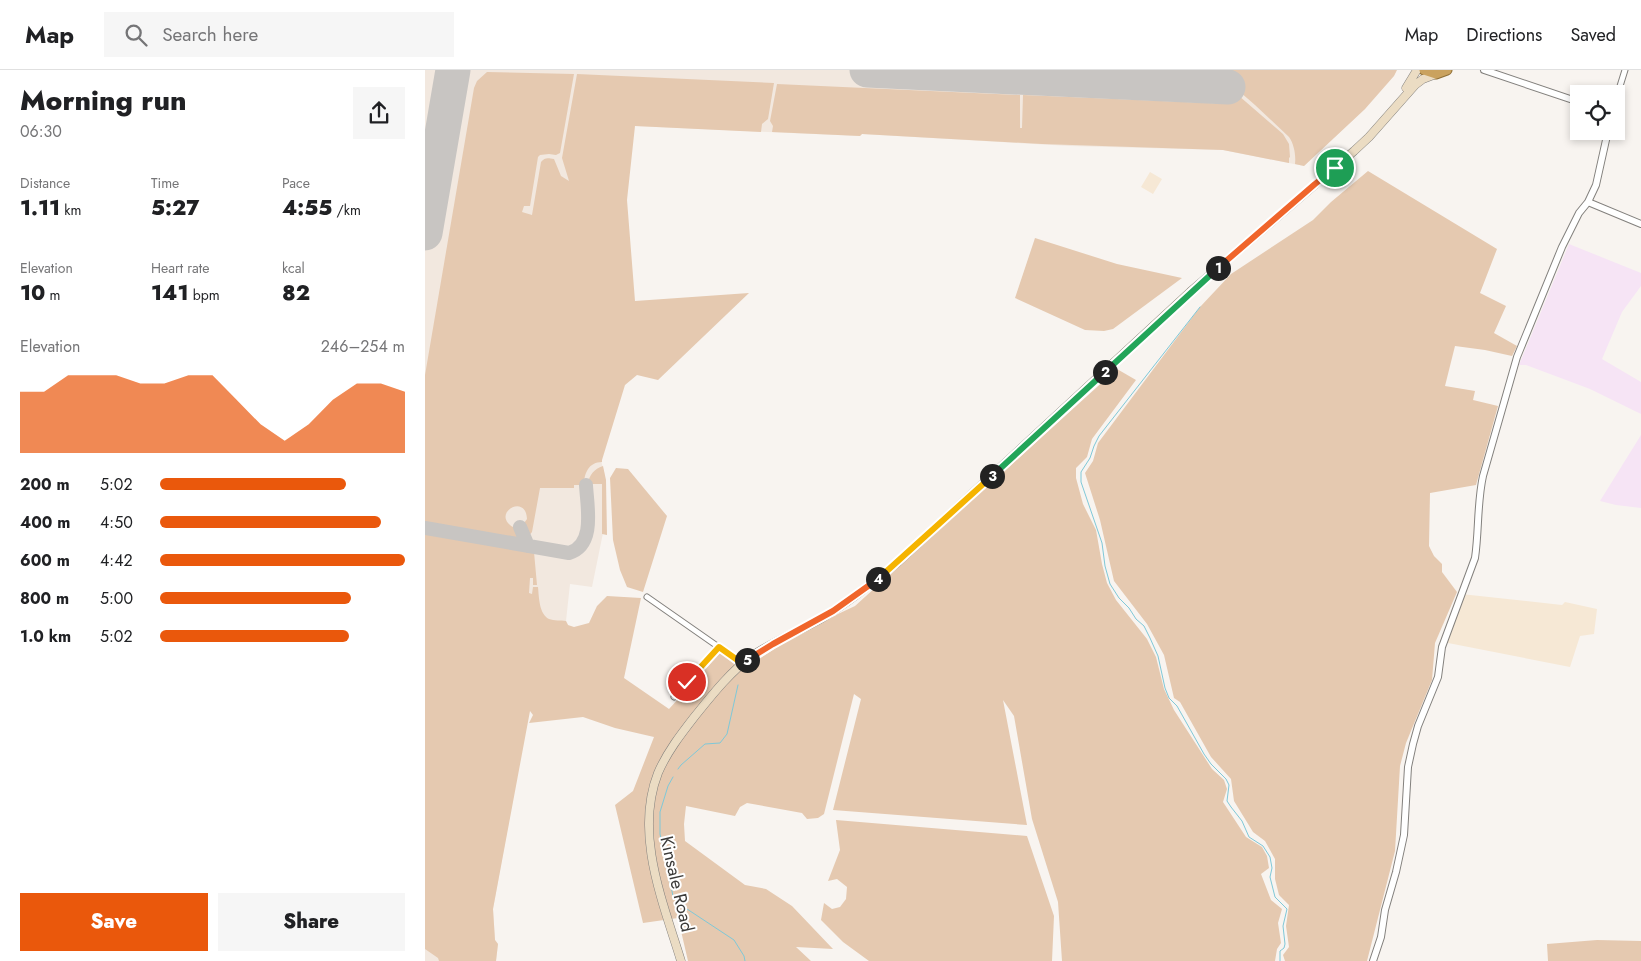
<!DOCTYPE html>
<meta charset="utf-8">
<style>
:root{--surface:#fff;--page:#f6f6f6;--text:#202124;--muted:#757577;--line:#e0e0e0;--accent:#ea580c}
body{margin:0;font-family:Jost,sans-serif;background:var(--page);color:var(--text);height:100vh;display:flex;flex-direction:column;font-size:19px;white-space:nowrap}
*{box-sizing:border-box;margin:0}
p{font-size:16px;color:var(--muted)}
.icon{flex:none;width:28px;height:28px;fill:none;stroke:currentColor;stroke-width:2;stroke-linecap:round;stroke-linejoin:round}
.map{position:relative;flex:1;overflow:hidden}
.panel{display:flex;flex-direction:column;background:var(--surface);width:425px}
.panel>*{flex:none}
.fabs{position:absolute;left:1145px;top:15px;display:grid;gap:10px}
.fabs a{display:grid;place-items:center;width:55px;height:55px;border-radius:0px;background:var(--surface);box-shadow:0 2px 8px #0003;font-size:25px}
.pin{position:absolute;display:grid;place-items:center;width:42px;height:42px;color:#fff;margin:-21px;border:2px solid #fff;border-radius:50%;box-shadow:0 1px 5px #0007}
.km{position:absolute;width:25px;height:25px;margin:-12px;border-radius:50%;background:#222;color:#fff;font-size:14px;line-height:25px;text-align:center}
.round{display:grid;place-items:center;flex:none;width:52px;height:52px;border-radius:0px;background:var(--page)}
.headline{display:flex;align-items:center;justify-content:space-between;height:85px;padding:0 20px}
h1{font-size:28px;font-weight:800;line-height:38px}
.stats{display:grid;grid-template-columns:repeat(3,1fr);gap:8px;height:85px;padding:5px 20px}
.stats div{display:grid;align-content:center}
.stats b{font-size:21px;font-weight:800}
.stats small{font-size:14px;font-weight:400}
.stats p{font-size:14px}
.chart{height:140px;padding:10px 20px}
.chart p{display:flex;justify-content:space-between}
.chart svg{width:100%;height:90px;margin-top:5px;fill:var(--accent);opacity:.7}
.primary-button{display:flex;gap:10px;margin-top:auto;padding:10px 20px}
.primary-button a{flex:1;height:58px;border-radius:0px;background:var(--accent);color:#fff;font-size:20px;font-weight:800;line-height:58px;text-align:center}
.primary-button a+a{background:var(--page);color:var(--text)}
ul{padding:0 20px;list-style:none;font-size:16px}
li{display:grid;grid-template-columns:80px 60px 1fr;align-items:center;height:38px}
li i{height:12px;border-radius:6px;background:var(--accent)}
header{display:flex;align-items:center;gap:30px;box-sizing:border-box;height:70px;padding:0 25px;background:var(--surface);border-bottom:1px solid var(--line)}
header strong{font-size:24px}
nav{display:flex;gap:28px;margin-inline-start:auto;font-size:18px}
.search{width:350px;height:45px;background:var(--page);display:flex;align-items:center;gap:12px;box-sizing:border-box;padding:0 18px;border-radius:0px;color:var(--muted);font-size:19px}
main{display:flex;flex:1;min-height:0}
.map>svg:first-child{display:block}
</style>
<header>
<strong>Map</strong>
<div class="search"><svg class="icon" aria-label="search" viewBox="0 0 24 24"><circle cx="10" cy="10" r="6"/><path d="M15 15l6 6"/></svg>Search here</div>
<nav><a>Map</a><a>Directions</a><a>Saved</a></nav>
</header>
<main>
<section class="panel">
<div class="headline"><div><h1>Morning run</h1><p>06:30</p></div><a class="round"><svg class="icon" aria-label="share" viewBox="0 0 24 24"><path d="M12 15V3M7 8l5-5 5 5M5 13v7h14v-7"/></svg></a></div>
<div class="stats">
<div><p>Distance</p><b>1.11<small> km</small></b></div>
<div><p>Time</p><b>5:27</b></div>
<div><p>Pace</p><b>4:55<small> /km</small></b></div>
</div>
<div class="stats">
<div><p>Elevation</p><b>10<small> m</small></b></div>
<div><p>Heart rate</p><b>141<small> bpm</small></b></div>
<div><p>kcal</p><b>82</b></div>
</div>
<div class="chart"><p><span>Elevation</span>246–254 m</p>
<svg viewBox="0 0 160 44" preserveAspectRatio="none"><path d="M0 44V14L10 14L20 6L30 6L40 6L50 10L60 10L70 6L80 6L90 18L100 30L110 38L120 30L130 18L140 10L150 10L160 14V44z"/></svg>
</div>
<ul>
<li><b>200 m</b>5:02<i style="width:76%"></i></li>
<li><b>400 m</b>4:50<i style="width:90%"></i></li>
<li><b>600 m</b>4:42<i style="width:100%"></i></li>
<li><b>800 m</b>5:00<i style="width:78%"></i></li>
<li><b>1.0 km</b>5:02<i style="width:77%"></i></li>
</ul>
<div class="primary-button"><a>Save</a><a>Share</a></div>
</section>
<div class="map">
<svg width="1216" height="891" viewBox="0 0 1216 891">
<rect width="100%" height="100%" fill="#f8f4f0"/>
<path fill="#f6e4f5" d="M1144,174L1216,203V216L1197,242L1177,289L1216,312V344L1165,319L1101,295H1094Z
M1216,365V438L1191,435L1175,431Z"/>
<path fill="#f6e8d5" d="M725,102L737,109L728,124L716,117Z
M1036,524L1137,535L1140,532L1172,539L1169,564L1155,566L1145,597L1018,572Z"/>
<path fill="#f2e8df" d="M0,0H965L940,39L879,96L798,80L645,76L437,64L435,66L210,56L157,59L176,390L180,406L178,463L167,517L145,514L141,551L143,555L104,640L68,839L70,870L73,874L71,891H0Z"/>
<path fill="#e5c9b0" d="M807,0H972L969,6L940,39L879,96L870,94C871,85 869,74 864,67L830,35L807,15Z
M62,2L149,4L135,83L131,85L124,84L115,85L113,87L105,136H99L97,142L107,145L116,92C120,87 123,88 129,89L136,106L144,111L137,88L152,4L349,13L343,49L337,54L336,62L210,56L202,130L210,231L324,223L233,310L212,305L200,315L177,390V392C164,392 159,403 159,415H149V418H115L107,462L102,468L97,456L102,449C101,425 72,440 83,453C86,457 91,458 94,459L98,469L95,470L0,453V305L49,18L52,11Z
M352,14L595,25V58H597L598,25L805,34L806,19L858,64L864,74L865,87L864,88V93L798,80L617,74L437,64L435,66L347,62L348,56L345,51Z
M943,101L1072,179L1055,223L1081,236L1069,263L1092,276L1087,286L1060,280L1030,276L1020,316L1050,321L1048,330L1073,336L1051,415L1005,423L1004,476L1009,486L1017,494V502L1032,522L1010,573L1007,610L981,673L975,696L970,781L942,891H860L858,885L864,877L861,856L864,835L854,825L850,809V789L840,771L828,762L809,731L806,709L786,687L755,632L749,628L739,585L722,554L689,511L675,450L660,403L668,391L673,373L775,237L806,204L888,150L906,132Z
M610,168L692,194L757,208L688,259L679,261L660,260L590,228Z
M692,299L711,310L667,369L662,387L651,398V408L658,434L671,460L677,494L682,513L691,530L722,569L731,587L739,619L749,640L787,699L799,710L802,719L798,732L821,767L837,777L842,786L844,798L836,804L846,830L857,839L853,853L856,873L852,879L850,891H637L633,832L607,749L589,646L578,630L602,755L408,740L436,629L429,624L399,744L393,748L382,749L377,743L322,733L315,737L310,746L261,736L259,754L260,771L320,815L341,819L367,836L408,879L371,877L386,891H263L253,848L218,853L190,735L208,721L229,667L190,658L158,647L104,653L108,645L105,641L68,839L70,870L73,874L71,891H14L13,888L0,879V462L109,482L112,515H108V508H105L104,523L107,524L108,517H113C114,527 114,544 124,549C129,551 136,550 141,551L143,555L149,557L164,553L172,536L182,526L216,528L199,608L244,639L295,583L317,600L379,560L430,536Z
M178,396L181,410L182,465L177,464V414H163C164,405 169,399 178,396Z
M191,398L203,399L242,446L218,522L202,517L195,500L188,470L185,408Z
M411,750L602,766L629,846L627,891H444L418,872L396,850L399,833L407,839L415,837L421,829L422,817L412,809L403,811L415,780Z
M1172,870L1216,871V891H1123L1122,874Z"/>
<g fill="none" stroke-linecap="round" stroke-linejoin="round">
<path stroke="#7fc8d8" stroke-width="1" d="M775,237L674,366L669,376L665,388L656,402V412L677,473L680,496L685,514L694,528L704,538L711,549L719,556L725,568L733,586L740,618L744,628L752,636L779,684L786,694L801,709L804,715L802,731L806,737L817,751L824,767L838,776L845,787L847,798L845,807L850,827L862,839L858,856L860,874L859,878L855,881V891
M253,699L256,695L280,674L295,673L302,664L313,615
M248,707L243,716L235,742V764L248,826L262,839L309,870L319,886L320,891"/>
<path stroke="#c8c5c2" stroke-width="14" d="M95,457L103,476
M0,458L144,483C171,475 162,436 161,415"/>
<path stroke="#c8c5c2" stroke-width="35" d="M442,0L803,17
M0,163L28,0"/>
<g stroke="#83807d" stroke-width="7">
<path id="minor" d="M1191,29L1200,0
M222,527L318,594
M249,627L294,577"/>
</g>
<g stroke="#83807d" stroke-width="8">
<path id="tertiary" d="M1059,0L1154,32
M1163,132L1216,154
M948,891L956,867L960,840L971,802L979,765L983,697L988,674L993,656L1013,607L1017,577L1050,488C1054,461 1052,433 1058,406L1092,287L1137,177L1154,143L1163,132L1171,115L1183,61"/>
</g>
<g stroke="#83807d" stroke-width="9">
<path id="secondary" d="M981,18L992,0
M256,891C238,832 209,764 233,703C242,682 256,664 270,646C287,625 305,602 327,586C349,571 374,561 397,548C424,532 449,512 473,492L765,222L929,81L944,67L990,15L998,9L1011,4"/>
</g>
<g stroke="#8f6f37" stroke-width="11">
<path id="trunk" d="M999,0L1011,4L1022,0"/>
</g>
<use href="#minor" stroke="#fff" stroke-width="5"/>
<use href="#tertiary" stroke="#fff" stroke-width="6"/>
<use href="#secondary" stroke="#ebdcc3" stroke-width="8"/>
<use href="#trunk" stroke="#caa25f" stroke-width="9"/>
</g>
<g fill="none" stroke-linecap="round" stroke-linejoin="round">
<g stroke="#fff" stroke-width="10">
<path id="split-1" d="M793,198L890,114L910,98"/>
</g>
<g stroke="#fff" stroke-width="10">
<path id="split-2" d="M680,302L793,198"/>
</g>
<g stroke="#fff" stroke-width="10">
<path id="split-3" d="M567,406L680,302"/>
</g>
<g stroke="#fff" stroke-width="10">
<path id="split-4" d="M453,509L567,406"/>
</g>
<g stroke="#fff" stroke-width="10">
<path id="split-5" d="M322,590L348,574L408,541L453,509"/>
</g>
<g stroke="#fff" stroke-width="10">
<path id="split-6" d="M262,612L294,577L318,594L322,590"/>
</g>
<use href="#split-1" stroke="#f0652b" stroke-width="6"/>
<use href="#split-2" stroke="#22a559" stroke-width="6"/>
<use href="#split-3" stroke="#22a559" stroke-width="6"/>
<use href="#split-4" stroke="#f5b400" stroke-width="6"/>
<use href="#split-5" stroke="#f0652b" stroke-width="6"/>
<use href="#split-6" stroke="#f5b400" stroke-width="6"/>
</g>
<g text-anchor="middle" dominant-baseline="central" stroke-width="4" stroke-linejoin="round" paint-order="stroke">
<g font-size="18" fill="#3b3a38" stroke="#fff">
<text transform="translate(252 814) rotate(77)">Kinsale Road</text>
</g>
</g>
</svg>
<div class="fabs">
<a><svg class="icon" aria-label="locate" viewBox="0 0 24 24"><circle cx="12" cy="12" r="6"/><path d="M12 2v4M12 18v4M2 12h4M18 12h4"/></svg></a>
</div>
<div class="pin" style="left:910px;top:98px;background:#1e9e55"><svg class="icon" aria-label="arrive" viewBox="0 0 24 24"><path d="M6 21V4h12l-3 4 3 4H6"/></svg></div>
<div class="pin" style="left:262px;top:612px;background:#d93025"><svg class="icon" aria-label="check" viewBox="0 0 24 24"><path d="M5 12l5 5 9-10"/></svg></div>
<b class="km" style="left:793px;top:198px">1</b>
<b class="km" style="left:680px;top:302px">2</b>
<b class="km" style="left:567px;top:406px">3</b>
<b class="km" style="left:453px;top:509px">4</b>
<b class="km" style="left:322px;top:590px">5</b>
</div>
</main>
